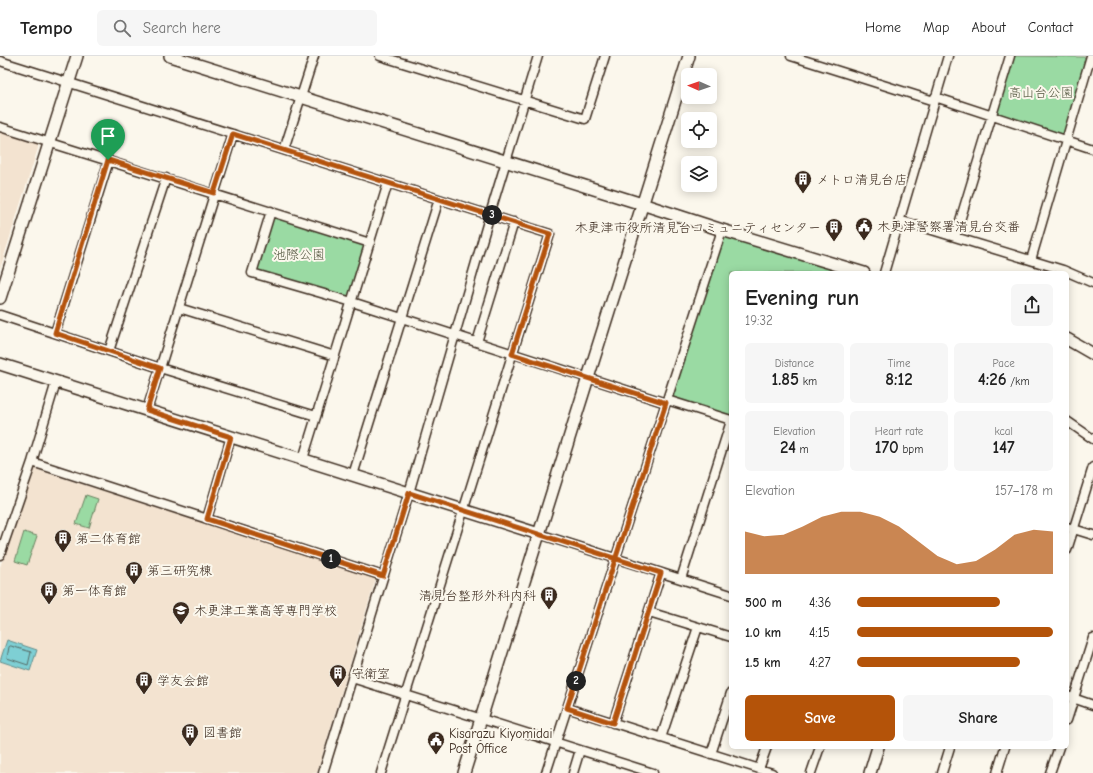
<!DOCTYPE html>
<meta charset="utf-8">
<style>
:root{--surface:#fff;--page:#f6f6f6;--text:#222;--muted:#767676;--line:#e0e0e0;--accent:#b45309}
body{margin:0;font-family:"Comic Neue","Klee One",sans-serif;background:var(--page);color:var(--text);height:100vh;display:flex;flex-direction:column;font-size:15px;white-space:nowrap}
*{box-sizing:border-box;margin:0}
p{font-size:13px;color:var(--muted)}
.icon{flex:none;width:22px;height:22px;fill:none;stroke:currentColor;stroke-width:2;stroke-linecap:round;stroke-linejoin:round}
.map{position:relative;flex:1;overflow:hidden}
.panel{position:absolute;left:729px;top:215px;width:340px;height:478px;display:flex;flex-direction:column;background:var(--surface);border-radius:6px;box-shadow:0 2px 10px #0003}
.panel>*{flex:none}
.needle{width:26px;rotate:272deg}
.controls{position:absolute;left:681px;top:12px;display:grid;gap:8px}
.controls a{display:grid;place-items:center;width:36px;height:36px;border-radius:6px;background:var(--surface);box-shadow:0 2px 10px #0003;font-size:20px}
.pin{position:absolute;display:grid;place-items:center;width:34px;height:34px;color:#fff;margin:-41px -17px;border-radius:50% 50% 50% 0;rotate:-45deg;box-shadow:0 0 4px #0007}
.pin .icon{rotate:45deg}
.km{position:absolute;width:20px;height:20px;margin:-10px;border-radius:50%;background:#222;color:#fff;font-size:11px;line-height:20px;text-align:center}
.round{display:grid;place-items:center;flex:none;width:42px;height:42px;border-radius:6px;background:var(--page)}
.overview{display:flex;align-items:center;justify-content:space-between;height:68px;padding:0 16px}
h1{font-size:22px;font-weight:700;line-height:30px}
.figures{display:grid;grid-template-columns:repeat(3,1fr);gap:6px;height:68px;padding:4px 16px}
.figures div{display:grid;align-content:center;border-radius:6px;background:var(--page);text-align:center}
.figures b{font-size:17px;font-weight:700}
.figures small{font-size:11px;font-weight:400}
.figures p{font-size:11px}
.chart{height:112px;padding:8px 16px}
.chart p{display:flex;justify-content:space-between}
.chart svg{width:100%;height:72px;margin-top:4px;fill:var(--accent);opacity:.7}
.primary-button{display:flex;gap:8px;margin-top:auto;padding:8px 16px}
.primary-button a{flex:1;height:46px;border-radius:6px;background:var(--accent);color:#fff;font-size:16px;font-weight:700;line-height:46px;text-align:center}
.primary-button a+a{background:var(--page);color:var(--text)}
ul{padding:0 16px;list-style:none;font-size:13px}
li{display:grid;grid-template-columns:64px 48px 1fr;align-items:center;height:30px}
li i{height:10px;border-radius:5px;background:var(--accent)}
header{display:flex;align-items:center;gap:24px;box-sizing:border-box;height:56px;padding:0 20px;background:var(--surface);border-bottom:1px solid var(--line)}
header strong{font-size:19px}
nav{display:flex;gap:22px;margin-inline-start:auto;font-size:14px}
.search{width:280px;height:36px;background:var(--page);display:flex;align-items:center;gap:10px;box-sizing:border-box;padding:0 14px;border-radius:6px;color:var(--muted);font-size:15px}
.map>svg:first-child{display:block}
</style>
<header>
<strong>Tempo</strong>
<div class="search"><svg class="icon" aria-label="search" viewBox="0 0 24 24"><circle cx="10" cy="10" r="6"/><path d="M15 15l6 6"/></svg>Search here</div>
<nav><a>Home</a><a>Map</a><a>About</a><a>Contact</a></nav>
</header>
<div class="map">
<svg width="1093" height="717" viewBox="0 0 1093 717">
<rect width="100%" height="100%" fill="#fbf7ec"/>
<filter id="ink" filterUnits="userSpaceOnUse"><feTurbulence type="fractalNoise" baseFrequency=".025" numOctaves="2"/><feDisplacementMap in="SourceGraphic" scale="8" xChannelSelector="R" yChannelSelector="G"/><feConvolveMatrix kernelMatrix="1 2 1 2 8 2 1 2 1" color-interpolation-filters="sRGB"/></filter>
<g filter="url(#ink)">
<path fill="#f3e3d0" d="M0,76L38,87V92L0,213Z
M35,413L376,522L317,717H0V511Z"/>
<path fill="#9adaa3" stroke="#6a8260" d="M1013,0L1086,1L1087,7L1066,77L1061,80L999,60L997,55Z
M271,155L370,187L352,246L252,217Z
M723,179L854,217H731V361L671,342Z
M86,439L98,443L89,472L76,468Z
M24,476L37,480L27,509L15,505Z"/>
<path fill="#7ecfd4" stroke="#638d8b" d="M7,584L37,594L30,615L0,605Z"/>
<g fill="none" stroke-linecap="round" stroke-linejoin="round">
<path stroke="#566c67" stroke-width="1" d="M11,590L31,596L28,609L7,602L9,591Z"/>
<g stroke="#3b2a1e" stroke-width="11">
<path id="street" d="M380,0L585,63L605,0
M791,0L934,45
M0,5L550,178L381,717
M935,41L1093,93
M0,71L370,187
M284,94L314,0
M271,155L252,217L352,246L666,347
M899,164L1063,214L1093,227
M955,181L1010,0
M1031,204L1091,0
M884,217L948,0
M179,252L335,300
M0,259L160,312L316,360
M55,277L109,104
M477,286L514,166
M109,295L166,122
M667,344L731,364
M147,354L233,78
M1067,365L1093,383
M303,403L388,127
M32,406L383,520
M353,419L439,143
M207,463L231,381
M1067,471L1093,479
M539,478L731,539
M1067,494L1093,411
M0,499L32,406L56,326
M681,523L731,365
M649,556L731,581
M352,622L653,717
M1067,640L1093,649
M567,652L772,717
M1067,664L1093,582
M613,667L661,517
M661,682L698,571
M711,698L731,637
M759,713L767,691
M323,717L409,437L490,158L538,0
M546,717L722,174
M573,717L580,694
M811,717L820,691
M942,717L950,691
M997,717L1005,691
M1050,717L1059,691"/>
</g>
<g stroke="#3b2a1e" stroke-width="14">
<path id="secondary" d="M170,0L642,148L722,174L864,217
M0,242L77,0
M1067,283L1093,298
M0,308L539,478
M464,717L689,0
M870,717L878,691"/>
</g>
<use href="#street" stroke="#fbf7ec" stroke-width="8"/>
<use href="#secondary" stroke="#fbf7ec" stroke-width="11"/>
</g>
</g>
<g fill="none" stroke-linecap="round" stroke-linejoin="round" filter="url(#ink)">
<g stroke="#fff" stroke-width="8">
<path id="route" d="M108,104L55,277L160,312L147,354L231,381L207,463L383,520L409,437C493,463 577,490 661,517L613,667L567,652C600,550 633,449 666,347L512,298L550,178L233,78L214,137L108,104"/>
</g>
<use href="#route" stroke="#b45309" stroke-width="5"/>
</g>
<defs>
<g id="building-pin" transform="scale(0.9)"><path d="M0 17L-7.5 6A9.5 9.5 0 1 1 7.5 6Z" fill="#3b2a1e" stroke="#fbf7ec"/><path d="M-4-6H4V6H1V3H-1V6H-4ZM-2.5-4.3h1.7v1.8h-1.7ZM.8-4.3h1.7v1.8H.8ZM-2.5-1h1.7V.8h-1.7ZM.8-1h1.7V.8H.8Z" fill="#fff"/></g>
<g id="civic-pin" transform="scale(0.9)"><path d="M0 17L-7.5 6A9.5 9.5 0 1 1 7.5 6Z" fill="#3b2a1e" stroke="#fbf7ec"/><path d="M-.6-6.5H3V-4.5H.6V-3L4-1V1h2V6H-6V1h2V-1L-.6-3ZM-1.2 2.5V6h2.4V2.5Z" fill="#fff"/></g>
<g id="university-pin" transform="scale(0.9)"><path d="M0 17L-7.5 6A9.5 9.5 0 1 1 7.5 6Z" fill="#3b2a1e" stroke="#fbf7ec"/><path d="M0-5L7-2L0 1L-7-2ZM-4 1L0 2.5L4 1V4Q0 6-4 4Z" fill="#fff"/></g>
</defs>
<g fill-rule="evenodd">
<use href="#building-pin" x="803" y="123"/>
<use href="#civic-pin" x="864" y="170"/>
<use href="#building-pin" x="834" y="171"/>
<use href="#building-pin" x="63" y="482"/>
<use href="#building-pin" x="134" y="514"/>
<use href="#building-pin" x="49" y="534"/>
<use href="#building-pin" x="549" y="539"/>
<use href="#university-pin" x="181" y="554"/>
<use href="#building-pin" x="338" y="617"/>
<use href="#building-pin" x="144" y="624"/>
<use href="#building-pin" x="190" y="676"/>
<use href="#civic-pin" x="436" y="684"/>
</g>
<g text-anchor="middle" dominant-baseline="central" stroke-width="4" stroke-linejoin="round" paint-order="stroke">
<g font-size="13" fill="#53563f" stroke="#fbf7ec">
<text x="1041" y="36">高山台公園</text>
<text x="299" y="198">池際公園</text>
</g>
<g font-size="13" fill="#3b2a1e" stroke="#fbf7ec" text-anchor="start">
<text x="816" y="123">メトロ清見台店</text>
<text x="877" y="170">木更津警察署清見台交番</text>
<text x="821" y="171" text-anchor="end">木更津市役所清見台コミュニティセンター</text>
<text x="76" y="482">第二体育館</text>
<text x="147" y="514">第三研究棟</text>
<text x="62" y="534">第一体育館</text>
<text x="536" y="539" text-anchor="end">清見台整形外科内科</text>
<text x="194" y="554">木更津工業高等専門学校</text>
<text x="351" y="617">守衛室</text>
<text x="157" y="624">学友会館</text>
<text x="203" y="676">図書館</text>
<text x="449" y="677">Kisarazu Kiyomidai<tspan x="449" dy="15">Post Office</tspan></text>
</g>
</g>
</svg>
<div class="controls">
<a><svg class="needle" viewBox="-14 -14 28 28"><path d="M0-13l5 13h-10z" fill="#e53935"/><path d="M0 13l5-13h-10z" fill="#767676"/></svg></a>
<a><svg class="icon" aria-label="locate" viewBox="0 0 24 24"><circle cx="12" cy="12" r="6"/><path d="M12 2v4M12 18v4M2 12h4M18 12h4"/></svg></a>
<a><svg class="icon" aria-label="layers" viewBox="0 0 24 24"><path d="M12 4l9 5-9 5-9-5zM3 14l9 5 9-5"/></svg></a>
</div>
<div class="pin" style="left:108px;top:104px;background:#1e9e55"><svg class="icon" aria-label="arrive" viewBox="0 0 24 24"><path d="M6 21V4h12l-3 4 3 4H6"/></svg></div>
<b class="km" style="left:331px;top:503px">1</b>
<b class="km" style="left:576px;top:625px">2</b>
<b class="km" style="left:492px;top:159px">3</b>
<section class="panel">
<div class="overview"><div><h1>Evening run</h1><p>19:32</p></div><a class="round"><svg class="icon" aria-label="share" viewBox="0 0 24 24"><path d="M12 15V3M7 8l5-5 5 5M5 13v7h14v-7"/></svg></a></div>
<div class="figures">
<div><p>Distance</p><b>1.85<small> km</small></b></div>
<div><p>Time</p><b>8:12</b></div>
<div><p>Pace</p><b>4:26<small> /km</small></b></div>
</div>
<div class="figures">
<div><p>Elevation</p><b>24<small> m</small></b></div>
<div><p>Heart rate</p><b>170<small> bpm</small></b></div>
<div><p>kcal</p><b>147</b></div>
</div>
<div class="chart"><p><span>Elevation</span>157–178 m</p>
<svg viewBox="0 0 160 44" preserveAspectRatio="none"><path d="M0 44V18L10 21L20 20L30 15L40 9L50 6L60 6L70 9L80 15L90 24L100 33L110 38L120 36L130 29L140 20L150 17L160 18V44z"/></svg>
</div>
<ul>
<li><b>500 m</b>4:36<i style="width:73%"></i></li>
<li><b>1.0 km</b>4:15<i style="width:100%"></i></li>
<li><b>1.5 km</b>4:27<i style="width:83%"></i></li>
</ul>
<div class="primary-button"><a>Save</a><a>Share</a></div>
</section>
</div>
